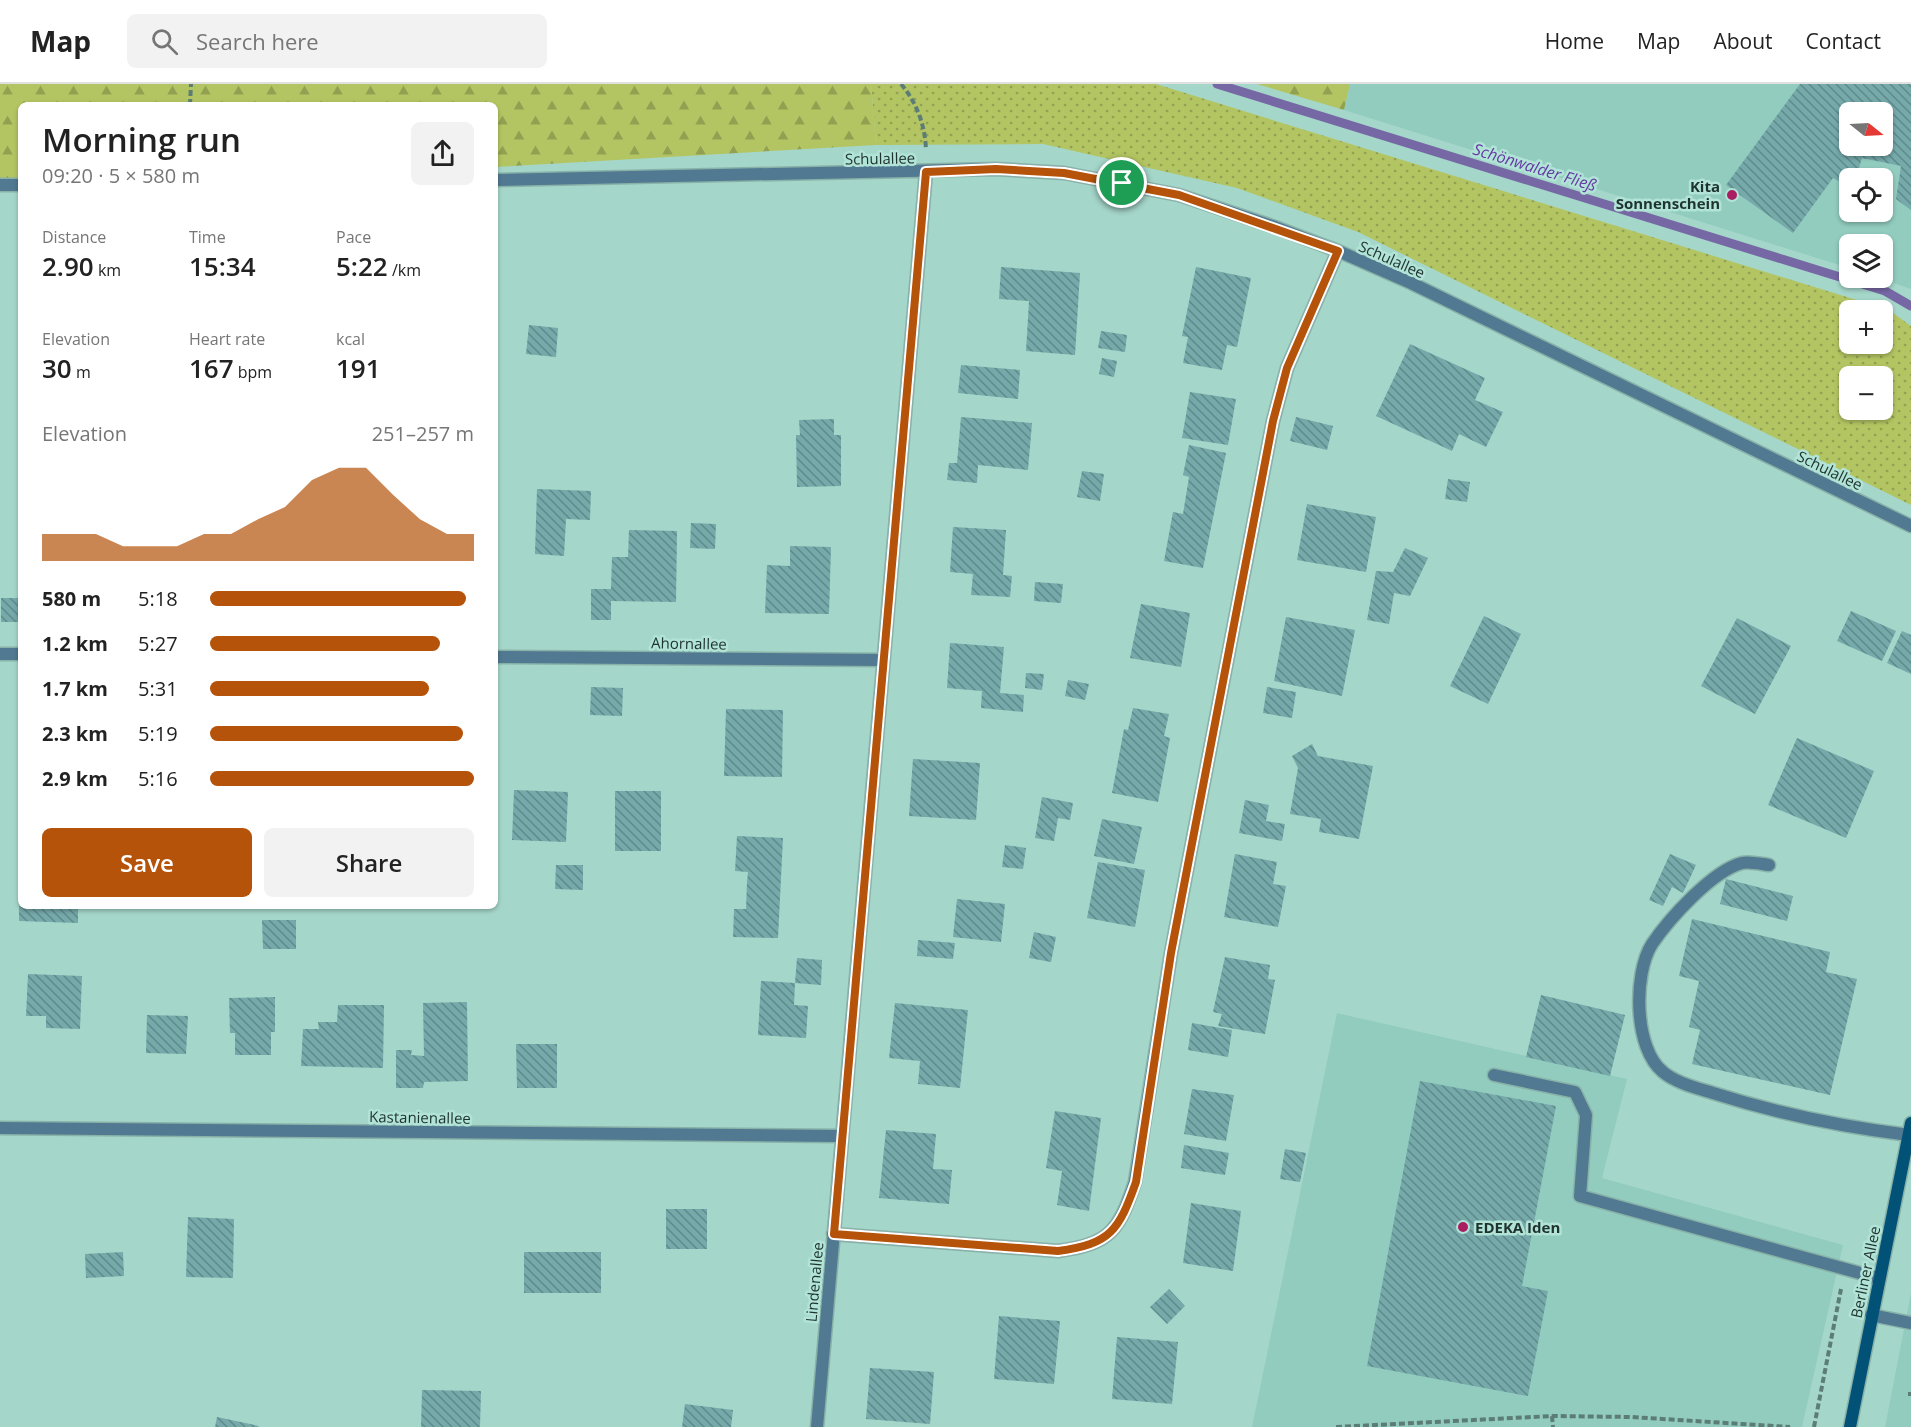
<!DOCTYPE html>
<meta charset="utf-8">
<style>
:root{--surface:#fff;--page:#f2f2f2;--text:#222;--muted:#767676;--line:#e0e0e0;--accent:#b45309}
body{margin:0;font-family:"Open Sans",sans-serif;background:var(--page);color:var(--text);height:100vh;display:flex;flex-direction:column;font-size:22px;white-space:nowrap}
*{box-sizing:border-box;margin:0}
p{font-size:20px;color:var(--muted)}
.icon{flex:none;width:33px;height:33px;fill:none;stroke:currentColor;stroke-width:2;stroke-linecap:round;stroke-linejoin:round}
.map{position:relative;flex:1;overflow:hidden}
.sheet{position:absolute;left:18px;top:18px;width:480px;height:807px;display:flex;flex-direction:column;background:var(--surface);border-radius:9px;box-shadow:0 2px 4px #0004}
.sheet>*{flex:none}
.needle{width:39px;rotate:108deg}
.controls{position:absolute;left:1839px;top:18px;display:grid;gap:12px}
.controls a{display:grid;place-items:center;width:54px;height:54px;border-radius:9px;background:var(--surface);box-shadow:0 2px 4px #0004;font-size:30px}
.pin{position:absolute;display:grid;place-items:center;width:51px;height:51px;color:#fff;margin:-26px;border:3px solid #fff;border-radius:50%;box-shadow:0 2px 6px #0007}
.round{display:grid;place-items:center;flex:none;width:63px;height:63px;border-radius:9px;background:var(--page)}
.overview{display:flex;align-items:center;justify-content:space-between;height:102px;padding:0 24px}
h1{font-size:33px;font-weight:600;line-height:45px}
.stats{display:grid;grid-template-columns:repeat(3,1fr);gap:9px;height:102px;padding:6px 24px}
.stats div{display:grid;align-content:center}
.stats b{font-size:26px;font-weight:600}
.stats small{font-size:16px;font-weight:400}
.stats p{font-size:16px}
.chart{height:168px;padding:12px 24px}
.chart p{display:flex;justify-content:space-between}
.chart svg{width:100%;height:108px;margin-top:6px;fill:var(--accent);opacity:.7}
.action{display:flex;gap:12px;margin-top:auto;padding:12px 24px}
.action a{flex:1;height:69px;border-radius:9px;background:var(--accent);color:#fff;font-size:24px;font-weight:600;line-height:69px;text-align:center}
.action a+a{background:var(--page);color:var(--text)}
ul{padding:0 24px;list-style:none;font-size:20px}
li{display:grid;grid-template-columns:96px 72px 1fr;align-items:center;height:45px}
li i{height:15px;border-radius:8px;background:var(--accent)}
header{display:flex;align-items:center;gap:36px;box-sizing:border-box;height:84px;padding:0 30px;background:var(--surface);border-bottom:2px solid var(--line)}
header strong{font-size:28px}
nav{display:flex;gap:33px;margin-inline-start:auto;font-size:21px}
.search{width:420px;height:54px;background:var(--page);display:flex;align-items:center;gap:15px;box-sizing:border-box;padding:0 21px;border-radius:9px;color:var(--muted);font-size:22px}
.map>svg:first-child{display:block}
</style>
<header>
<strong>Map</strong>
<div class="search"><svg class="icon" aria-label="search" viewBox="0 0 24 24"><circle cx="10" cy="10" r="6"/><path d="M15 15l6 6"/></svg>Search here</div>
<nav><a>Home</a><a>Map</a><a>About</a><a>Contact</a></nav>
</header>
<div class="map">
<svg width="1911" height="1343" viewBox="0 0 1911 1343">
<defs>
<pattern id="grass-dots" width="8" height="8" patternUnits="userSpaceOnUse" patternTransform="scale(1.5)"><rect width="8" height="8" fill="#b3c562"/><path d="M2 2h.1M6 6h.1" fill="none" stroke="#91a151" stroke-width="1.8" stroke-linecap="round"/></pattern>
<pattern id="forest-firs" width="22" height="20" patternUnits="userSpaceOnUse" patternTransform="scale(1.5)"><rect width="22" height="20" fill="#b3c562"/><path d="M5 1l3.5 6h-7zM16 11l3.5 6h-7z" fill="#91a151"/></pattern>
<pattern id="building-back-hatch" width="6" height="6" patternUnits="userSpaceOnUse" patternTransform="scale(1.5)"><rect width="6" height="6" fill="#75a9aa"/><path d="M-1 5l2 2M0 0l6 6M5-1l2 2" fill="none" stroke="#5f8a8b"/></pattern>
</defs>
<rect width="100%" height="100%" fill="#a5d6ca"/>
<path fill="#91ccbe" fill-rule="evenodd" d="M1350,0H1911V205L1879,194H1882V160H1850L1849,184L1344,26ZM1850,28H1882V62H1850ZM1850,94H1882V128H1850Z
M1337,929L1627,995L1602,1094L1843,1161L1802,1343H1252Z
M1911,1209V1343H1885Z"/>
<path fill="url(#grass-dots)" fill-rule="evenodd" d="M871,0H1156L1889,226L1911,242V421L1358,148L1237,104L1043,60L876,61ZM1850,226H1882V260H1850ZM1850,292H1882V326H1850Z"/>
<path fill="url(#forest-firs)" d="M0,0H871L876,61L495,83V21H21V101H0Z
M1257,0H1350L1344,26Z"/>
<g fill="none" stroke-linecap="round" stroke-linejoin="round">
<path stroke="#7668a4" stroke-width="9" d="M1217,0L1885,207L1911,222"/>
</g>
<path fill="url(#building-back-hatch)" fill-rule="evenodd" d="M1800,0H1911V126L1896,115L1901,82L1862,74L1856,94H1850V103L1833,94L1793,149L1726,101ZM1850,28H1882V62H1850Z
M1001,183L1080,189L1075,271L1026,267L1029,217L999,215Z
M1196,183L1251,194L1237,263L1227,261L1222,286L1183,279L1188,253L1182,252Z
M529,241L558,244L556,273L526,270Z
M1101,247L1127,251L1125,268L1098,264Z
M1410,260L1485,294L1475,316L1503,328L1486,363L1459,350L1452,367L1376,332Z
M1102,274L1117,277L1114,293L1099,290Z
M961,281L1020,286L1018,315L958,309Z
M1190,308L1236,315L1228,361L1182,354Z
M961,333L1032,339L1028,386L978,381L977,399L947,396L949,379H957Z
M1296,333L1333,342L1327,366L1290,357Z
M834,335V351H841V402L797,403L796,351H800L799,336Z
M1189,361L1226,369L1203,484L1164,477L1173,428L1183,430L1189,393L1183,391Z
M1082,387L1104,390L1100,417L1077,413Z
M1448,395L1470,398L1467,418L1445,415Z
M537,405L591,407L590,436L566,435L564,472L535,470Z
M1307,420L1376,433L1366,488L1297,476Z
M691,439L716,440L715,465L690,464Z
M953,443L1006,446L1003,491L1012,492L1010,513L971,511L973,490L950,488Z
M629,446L677,447L676,518L611,517V536H591V505H611L612,473H628Z
M790,462L831,463L829,530L765,529L767,481L790,482Z
M1405,464L1428,474L1410,512L1394,509L1389,540L1367,536L1376,487L1393,488Z
M1035,498L1063,500L1061,519L1034,517Z
M1,514H18V538H1Z
M1141,520L1190,529L1181,583L1130,574Z
M1851,527L1896,547L1882,577L1837,557Z
M1484,532L1521,550L1488,620L1450,602Z
M1286,533L1355,546L1342,612L1274,597Z
M1737,534L1791,562L1755,630L1701,602Z
M1902,547L1911,551V590L1887,579Z
M950,559L1004,563L1000,609L1024,611L1023,628L981,624L982,607L947,604Z
M1026,589L1044,590L1042,606L1025,604Z
M1068,596L1089,600L1085,616L1065,612Z
M591,603L623,604L622,632L590,631Z
M1267,603L1296,608L1292,634L1263,629Z
M1133,624L1169,630L1164,652L1170,654L1158,718L1112,709L1124,645L1128,646Z
M726,625L783,626L782,693L724,692Z
M1797,654L1874,687L1846,754L1768,721Z
M1312,660L1318,672L1373,682L1359,755L1319,748L1321,735L1290,730L1298,684L1292,672Z
M913,675L980,679L976,736L909,732Z
M514,706L568,708L566,758L512,756Z
M615,707H661V767H615Z
M1042,713L1073,719L1070,736L1058,734L1054,757L1035,754Z
M1245,716L1269,721L1266,737L1285,740L1282,757L1239,749Z
M1102,735L1142,743L1134,780L1094,772Z
M737,752L783,754L778,854L733,853L734,825H746L747,798L748,788L735,787Z
M1005,761L1026,764L1023,785L1002,783Z
M1235,770L1277,778L1273,800L1286,802L1278,843L1224,833Z
M1670,770L1696,781L1683,809L1672,803L1663,822L1649,816Z
M1098,778L1145,786L1135,843L1087,834Z
M556,781H583V806L555,805Z
M1726,795L1793,812L1787,837L1720,820Z
M957,815L1005,820L1001,858L953,853Z
M19,822H78V839L19,837Z
M1692,835L1830,868L1826,888L1857,895L1830,1011L1692,980L1700,946L1689,943L1699,897L1679,892Z
M262,836H296V865H263Z
M1034,848L1056,853L1051,878L1029,874Z
M918,856L955,859L953,875L917,872Z
M1225,873L1270,881L1268,895L1275,896L1265,950L1218,942L1222,930L1213,928Z
M797,874L822,876L821,901L795,899Z
M28,890L82,892L80,945L46,944V932H26Z
M761,897L795,899L794,921L808,922L806,954L758,951Z
M1541,911L1625,931L1610,992L1526,973Z
M275,913V948H271V971H235V949H230L229,914Z
M467,918L468,997L424,998L423,1004H396V966H412L411,971L424,972L423,919Z
M895,919L968,926L960,1004L918,1000L920,977L889,974Z
M338,921H384L383,984L301,982L303,945H319L318,938H337Z
M147,931L188,932L186,970L146,969Z
M1192,939L1232,946L1228,973L1188,966Z
M516,960H557V1004H517Z
M1420,997L1556,1022L1522,1202L1548,1207L1528,1312L1367,1282Z
M1192,1005L1234,1011L1226,1057L1184,1050Z
M1055,1027L1101,1034L1089,1127L1057,1121L1062,1087L1046,1084Z
M886,1046L936,1050L933,1085L952,1086L949,1120L879,1114Z
M1184,1061L1229,1069L1225,1091L1181,1084Z
M1285,1065L1306,1069L1300,1098L1280,1095Z
M1191,1119L1241,1127L1233,1187L1183,1179Z
M666,1125H707V1165H666Z
M188,1133L234,1135L233,1194L186,1193Z
M123,1168L124,1192L86,1194L85,1170Z
M524,1168H601V1209H524Z
M1169,1205L1185,1222L1167,1240L1150,1223Z
M999,1232L1060,1237L1054,1300L994,1295Z
M1117,1253L1178,1258L1172,1320L1112,1315Z
M870,1284L934,1288L930,1340L866,1335Z
M422,1306L481,1307L480,1343H421Z
M685,1320L733,1326L731,1343H682Z
M217,1333L259,1342L258,1343H215Z"/>
<g fill="none" stroke-linecap="round" stroke-linejoin="round">
<g stroke="#88b2a8" stroke-width="15">
<path id="service" d="M1769,781C1761,780 1749,777 1742,779C1712,787 1669,835 1652,860C1633,890 1634,965 1663,988C1676,999 1697,1004 1713,1009C1776,1029 1843,1043 1909,1051
M1494,991L1575,1008L1586,1031L1580,1112L1878,1194"/>
</g>
<g stroke="#88b2a8" stroke-width="15">
<path id="minor" d="M495,96L996,85L1064,89L1179,111L1275,143L1338,167L1411,199L1911,442
M0,101H21
M0,570H21
M495,573L883,576
M0,1044L840,1052
M833,1150L1058,1167C1111,1160 1119,1146 1135,1098L1171,869L1273,337L1287,284L1338,167
M1871,1231L1911,1239
M817,1343L926,88"/>
</g>
<g stroke="#88b2a8" stroke-width="15">
<path id="secondary" d="M1850,1343L1911,1039"/>
</g>
<path stroke="#5c7d75" stroke-width="4" stroke-dasharray="6 3" stroke-linecap="butt" d="M901,0C917,19 925,41 926,66
M190,21L191,0
M1908,1310H1911
M1552,1332L1553,1343
M1336,1343L1552,1332L1631,1333L1790,1343
M1814,1343L1841,1205"/>
<use href="#service" stroke="#517992" stroke-width="12"/>
<use href="#minor" stroke="#517992" stroke-width="12"/>
<use href="#secondary" stroke="#025176" stroke-width="12"/>
</g>
<g fill="none" stroke-linecap="round" stroke-linejoin="round">
<g stroke="#fff" stroke-width="12">
<path id="route" d="M996,85L1064,89L1179,111L1338,167L1287,284L1273,337L1171,869L1136,1098C1119,1146 1111,1160 1058,1167L834,1150L926,88Z"/>
</g>
<use href="#route" stroke="#b45309" stroke-width="8"/>
</g>
<g fill="#a91e61" stroke="#b1e3d7" stroke-width="2">
<circle cx="1732" cy="111" r="6"/>
<circle cx="1463" cy="1143" r="6"/>
</g>
<g text-anchor="middle" dominant-baseline="central" stroke-width="5" stroke-linejoin="round" paint-order="stroke">
<g font-size="15" fill="#1f332e" stroke="#b1e3d7">
<text transform="translate(880 74) rotate(-1)">Schulallee</text>
<text transform="translate(1392 175) rotate(24)">Schulallee</text>
<text transform="translate(1830 386) rotate(26)">Schulallee</text>
<text transform="translate(689 559) rotate(1)">Ahornallee</text>
<text transform="translate(420 1033) rotate(1)">Kastanienallee</text>
<text transform="translate(1865 1188) rotate(-78)">Berliner Allee</text>
<text transform="translate(814 1198) rotate(-85)">Lindenallee</text>
</g>
<g font-size="15" font-weight="bold" fill="#1f332e" stroke="#b1e3d7" text-anchor="end">
<text x="1720" y="102">Kita<tspan x="1720" dy="17">Sonnenschein</tspan></text>
<text x="1475" y="1143" text-anchor="start">EDEKA Iden</text>
</g>
<g font-size="16" font-style="italic" fill="#643aa3" stroke="#b1e3d7">
<text transform="translate(1535 83) rotate(17)">Schönwalder Fließ</text>
</g>
</g>
</svg>
<div class="controls">
<a><svg class="needle" viewBox="-14 -14 28 28"><path d="M0-13l5 13h-10z" fill="#e53935"/><path d="M0 13l5-13h-10z" fill="#767676"/></svg></a>
<a><svg class="icon" aria-label="locate" viewBox="0 0 24 24"><circle cx="12" cy="12" r="6"/><path d="M12 2v4M12 18v4M2 12h4M18 12h4"/></svg></a>
<a><svg class="icon" aria-label="layers" viewBox="0 0 24 24"><path d="M12 4l9 5-9 5-9-5zM3 14l9 5 9-5"/></svg></a>
<a>+</a>
<a>−</a>
</div>
<div class="pin" style="left:1122px;top:99px;background:#1e9e55"><svg class="icon" aria-label="arrive" viewBox="0 0 24 24"><path d="M6 21V4h12l-3 4 3 4H6"/></svg></div>
<section class="sheet">
<div class="overview"><div><h1>Morning run</h1><p>09:20 · 5 × 580 m</p></div><a class="round"><svg class="icon" aria-label="share" viewBox="0 0 24 24"><path d="M12 15V3M7 8l5-5 5 5M5 13v7h14v-7"/></svg></a></div>
<div class="stats">
<div><p>Distance</p><b>2.90<small> km</small></b></div>
<div><p>Time</p><b>15:34</b></div>
<div><p>Pace</p><b>5:22<small> /km</small></b></div>
</div>
<div class="stats">
<div><p>Elevation</p><b>30<small> m</small></b></div>
<div><p>Heart rate</p><b>167<small> bpm</small></b></div>
<div><p>kcal</p><b>191</b></div>
</div>
<div class="chart"><p><span>Elevation</span>251–257 m</p>
<svg viewBox="0 0 160 44" preserveAspectRatio="none"><path d="M0 44V33L10 33L20 33L30 38L40 38L50 38L60 33L70 33L80 27L90 22L100 11L110 6L120 6L130 17L140 27L150 33L160 33V44z"/></svg>
</div>
<ul>
<li><b>580 m</b>5:18<i style="width:97%"></i></li>
<li><b>1.2 km</b>5:27<i style="width:87%"></i></li>
<li><b>1.7 km</b>5:31<i style="width:83%"></i></li>
<li><b>2.3 km</b>5:19<i style="width:96%"></i></li>
<li><b>2.9 km</b>5:16<i style="width:100%"></i></li>
</ul>
<div class="action"><a>Save</a><a>Share</a></div>
</section>
</div>
